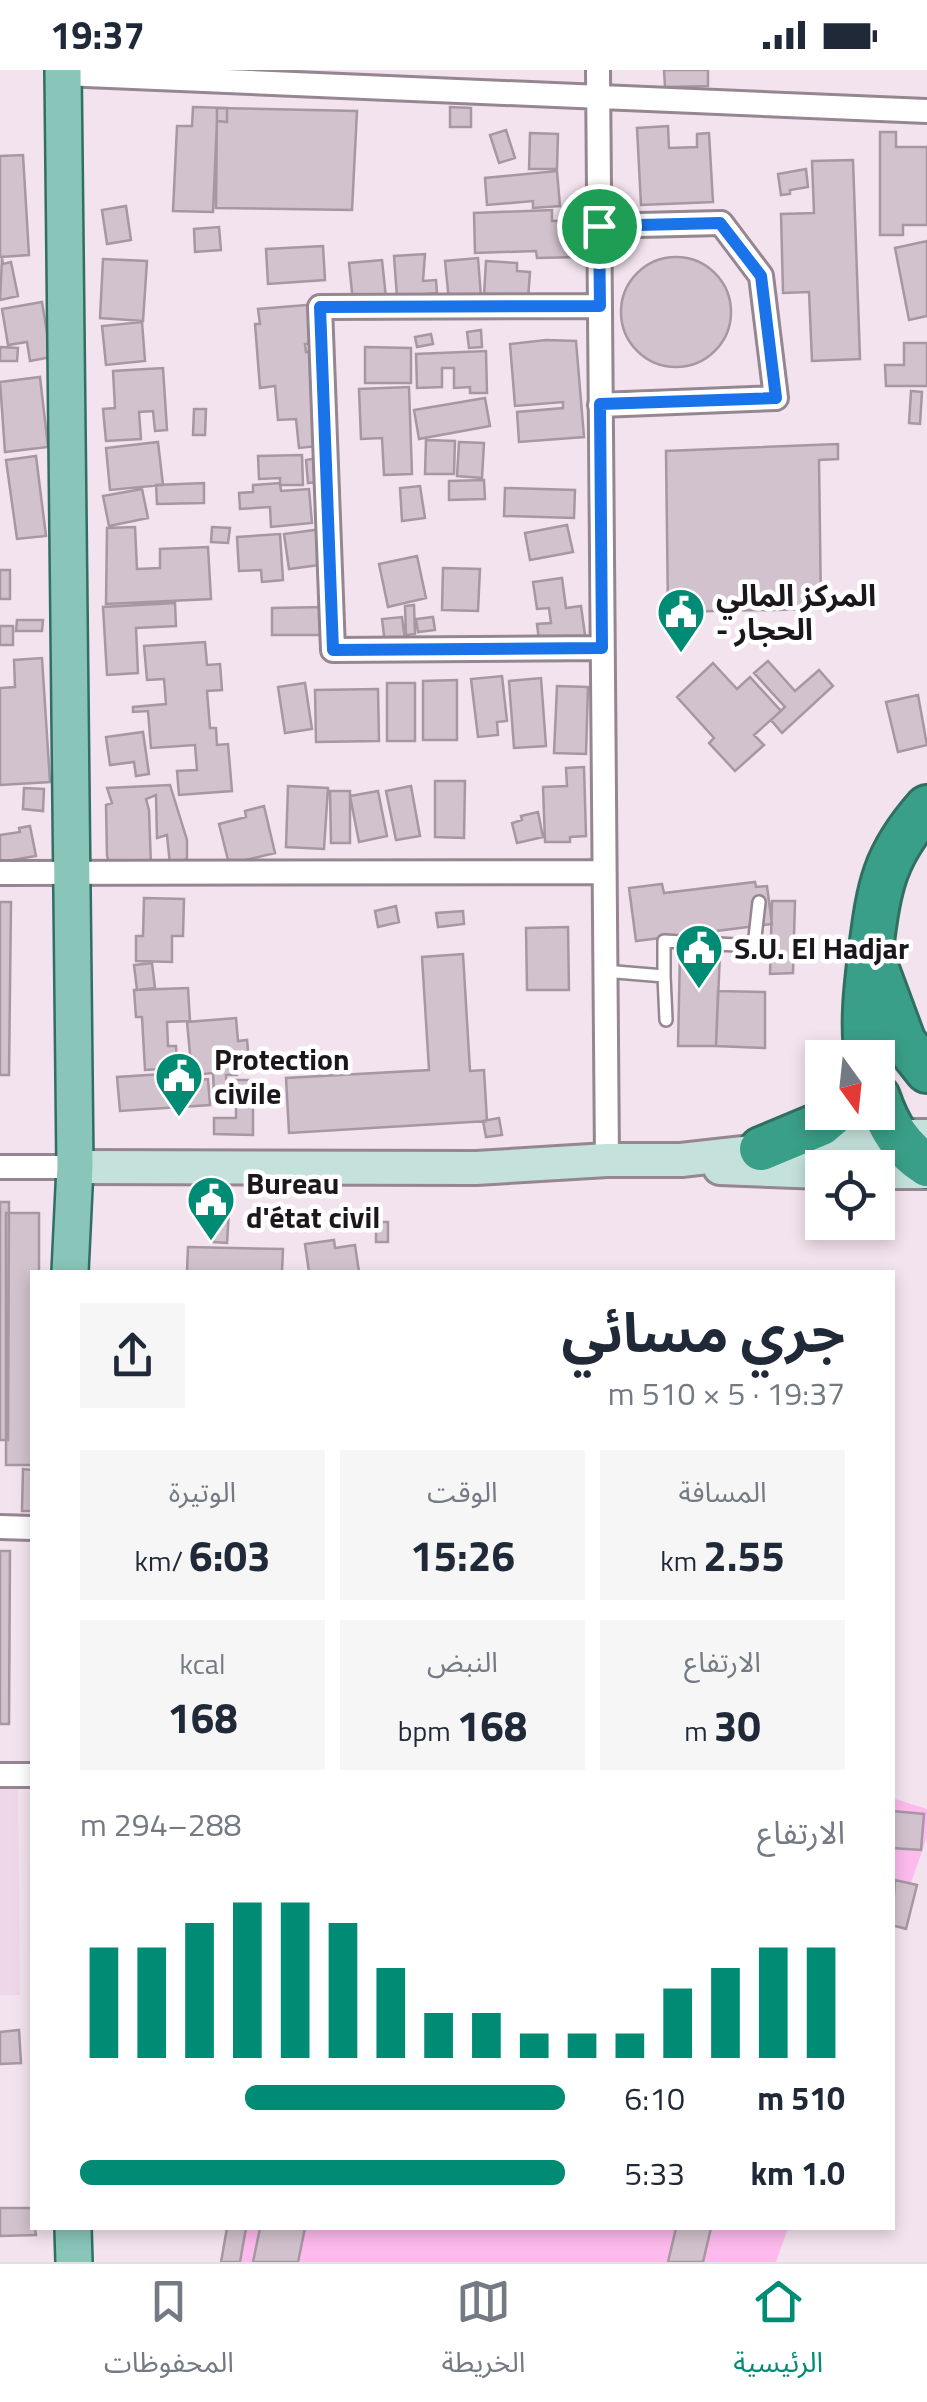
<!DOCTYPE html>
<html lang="ar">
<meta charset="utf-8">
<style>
:root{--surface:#fff;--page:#f6f6f7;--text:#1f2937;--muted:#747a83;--line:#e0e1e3;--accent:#008c74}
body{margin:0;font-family:"Titillium Web","Noto Sans Arabic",sans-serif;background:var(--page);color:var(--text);direction:rtl;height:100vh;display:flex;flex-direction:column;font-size:38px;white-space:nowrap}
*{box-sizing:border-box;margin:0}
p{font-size:32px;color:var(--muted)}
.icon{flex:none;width:55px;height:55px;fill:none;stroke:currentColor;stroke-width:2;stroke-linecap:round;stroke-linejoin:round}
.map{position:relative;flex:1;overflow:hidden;direction:ltr}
.side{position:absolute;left:30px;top:1200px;width:865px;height:960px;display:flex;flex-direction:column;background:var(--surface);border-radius:0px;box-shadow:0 5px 15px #0003;direction:rtl}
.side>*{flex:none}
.needle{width:65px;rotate:165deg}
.controls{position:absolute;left:805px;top:970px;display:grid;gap:20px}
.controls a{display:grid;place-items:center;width:90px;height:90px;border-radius:0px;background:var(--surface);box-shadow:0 5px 15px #0003;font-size:50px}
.pin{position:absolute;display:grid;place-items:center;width:85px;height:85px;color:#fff;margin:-42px;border:5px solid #fff;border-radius:50%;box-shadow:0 2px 10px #0007}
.round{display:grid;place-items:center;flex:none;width:105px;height:105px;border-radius:0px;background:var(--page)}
.summary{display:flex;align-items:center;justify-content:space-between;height:170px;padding:0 50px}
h1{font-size:55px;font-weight:700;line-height:75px}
.metrics{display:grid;grid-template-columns:repeat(3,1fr);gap:15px;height:170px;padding:10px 50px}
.metrics div{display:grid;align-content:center;border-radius:0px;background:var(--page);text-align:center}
.metrics b{font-size:42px;font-weight:700}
.metrics small{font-size:28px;font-weight:400}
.metrics p{font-size:28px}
.chart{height:280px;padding:20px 50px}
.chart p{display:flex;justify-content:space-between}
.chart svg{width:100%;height:180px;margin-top:10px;stroke:var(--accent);stroke-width:6}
ul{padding:0 50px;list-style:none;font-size:32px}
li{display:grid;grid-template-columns:160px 120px 1fr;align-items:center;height:75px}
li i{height:25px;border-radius:12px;background:var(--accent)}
.status{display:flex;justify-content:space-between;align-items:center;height:70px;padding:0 50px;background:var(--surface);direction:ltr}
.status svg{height:28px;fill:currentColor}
.tabs{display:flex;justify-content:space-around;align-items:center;height:140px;border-top:2px solid var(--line);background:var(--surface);font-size:28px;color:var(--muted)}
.tabs a{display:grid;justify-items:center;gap:5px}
.tabs .current{color:var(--accent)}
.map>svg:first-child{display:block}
</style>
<div class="status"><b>19:37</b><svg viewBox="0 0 49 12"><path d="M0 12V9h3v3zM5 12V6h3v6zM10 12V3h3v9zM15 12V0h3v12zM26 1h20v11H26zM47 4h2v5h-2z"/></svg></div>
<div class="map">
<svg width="927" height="2192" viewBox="0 0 927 2192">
<rect width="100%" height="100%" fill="#f3e3ee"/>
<path fill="#eed7e8" d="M0,1714H18L20,1925H0Z"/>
<path fill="#fdbaec" d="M892,1728L927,1739V1767L893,1864Z
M239,2158H788L776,2192H232Z"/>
<path fill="#d2c2cd" stroke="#a697a2" stroke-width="2.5" d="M664,0H708V16L665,17Z
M193,37L227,38V52L217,51L213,142L173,141L177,56H192Z
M450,37L471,38V57H450Z
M217,38L357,41L352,140L216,138Z
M668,56L669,78L697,77V64L709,63L713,132L641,135L637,58Z
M506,60L515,88L499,93L490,65Z
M880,62H896V77H927V155H903V165H880Z
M530,63L558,64L557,99H529Z
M23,85L29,185L0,187V86Z
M853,90L860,289L812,291L809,222L783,223L781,144L814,143L812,91Z
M806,99L808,117L790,120V124L781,125L778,104Z
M557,101L560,136L533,138V131L487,135L485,108Z
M126,136L131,170L107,174L102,140Z
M552,140V151L579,150L580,187L537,188L536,181L475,183L474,143Z
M219,157L221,180L195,182L194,159Z
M927,171V246L909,250L895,178Z
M323,176L325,210L268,214L266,179Z
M425,184L423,211L436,210L437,223L397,227L394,186Z
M621 242a55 55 0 1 1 110 0a55 55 0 1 1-110 0Z
M2,188L3,194L11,192L18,226L0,230Z
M478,188L481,227L449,231L445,191Z
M103,189L147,191L143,251L100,248Z
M382,190L386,228L353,232L349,193Z
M486,191L517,193V201L530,202L528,229L484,226Z
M42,232L51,287L30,291L27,272L8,275L2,239Z
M318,234L322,272L305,274L306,282L320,280L329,375L299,378L296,349L278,350L275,316L260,318L255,254H260L258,239Z
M142,252L145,291L106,295L102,256Z
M481,260L482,277L469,278L467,262Z
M431,264L433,274L417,277L415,267Z
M546,270L576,271L584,367L519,372L517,342L563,338V332L515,336L510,274Z
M904,273H927V316H886L885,295H904Z
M0,277L18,278L17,291H0Z
M365,277L411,278V313H365Z
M486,281L487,323H470V317L454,318V298H442V317L417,318L416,284Z
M163,298L167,360L155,361L153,341L139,342L141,369L106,371L103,339L115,338L113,301Z
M40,307L48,377L5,382L0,312Z
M409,317L412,404L384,405L382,368L361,369L359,319Z
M911,321L922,322L920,354L909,353Z
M485,328L490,356L419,369L414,340Z
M194,339H206L205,365H193Z
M426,370L455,371L454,404H425Z
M158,372L163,415L110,420L106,378Z
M459,372L484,373L482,408L457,406Z
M838,374V389L819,390L821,539L668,542L666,381Z
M302,385L303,415H280V408L259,409L258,386Z
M36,386L46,466L17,469L6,390Z
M324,387L327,411L308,413L306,390Z
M484,410L485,429L449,430V411Z
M204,413V433L157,434L156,415Z
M280,413L281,421L309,419L312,453L271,457L270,437L240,439L239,423L253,422V415Z
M420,416L425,448L402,451L400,418Z
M505,418L575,420L574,448L504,446Z
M142,419L148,448L109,456L103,426Z
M567,455L573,482L530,490L525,463Z
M135,457L137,499L160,498V479L208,477L211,529L106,534L107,458Z
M212,457L230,458L228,473L211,472Z
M322,459L327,494L289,499L284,464Z
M280,464L283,510L262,512L261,500L239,501L237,467Z
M417,486L426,528L388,537L379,494Z
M443,498L480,499L478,541L442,540Z
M0,500H10V529H0Z
M562,508L566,538L581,536L586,572L540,578L537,554L551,553L549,538L537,539L533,512Z
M175,533L176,556L136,558L138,603L107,605L103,537Z
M414,535L415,564L406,565L405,536Z
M323,537L324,565H272V538Z
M402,547L405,570L385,573L382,549Z
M433,547L435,560L418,562L416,549Z
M17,550H43L42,561H16Z
M0,556H13V575H0Z
M205,572L207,595L220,594L222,620L207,621L210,658H216L217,675L228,674L232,721L179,725L177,701L197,700L195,675L151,678L148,641L133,642V637L166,634L164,609L147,610L144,576Z
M42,588L50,712L0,715V618L15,617L14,590Z
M768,591L795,621L819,600L833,616L782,663L771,650L785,637L754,603Z
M713,593L737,619L750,607L781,641L754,665L764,675L735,701L709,673L714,668L677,627Z
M502,606L507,651L497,652L498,665L478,667L471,609Z
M541,608L546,676L514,678L509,611Z
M457,610V670H423V611Z
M305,613L312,659L285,663L278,617Z
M387,613H415V671H387Z
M557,616L588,617L586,684L554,683Z
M378,619L379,671L316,672L315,620Z
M918,625L927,675L898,682L886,632Z
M143,662L149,704L136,706L134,692L110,695L106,667Z
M584,697L586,766L570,767V772H545L543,717L567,716L566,698Z
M435,711H465L464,768L435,767Z
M170,715L187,770V789L170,795L167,765L157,768L156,725L146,729L149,740L151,796L111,797L107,786L106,735L112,733L107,718Z
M288,716L328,718L324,779L286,777Z
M411,716L420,766L396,770L386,721Z
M24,718L44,719L43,741L23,739Z
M330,721H350V773H331Z
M378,721L387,766L359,772L350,726Z
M264,736L275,783L229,794L219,754L246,747L245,741Z
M538,742L543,767L517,773L512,753L522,750L521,746Z
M30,756L36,786L0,792V765L20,762L19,758Z
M755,812L756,817L767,816L772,854L636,871L629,818L662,814L664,823Z
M144,828L184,829L183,866H172V892L136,891V866H143Z
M772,831H795L793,903L770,904Z
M0,832H11L9,1005H0Z
M396,836L399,852L378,857L375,841Z
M463,841L464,854L438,857L436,843Z
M568,857L569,920H527L526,858Z
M680,882L720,883L716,976H678Z
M463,884L470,1001L484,1000L487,1051L289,1063L286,1008L429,1000L422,887Z
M152,893L155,918L137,920L134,895Z
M188,918L190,951L167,952L168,976H176L177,998L145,1000L142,947H136L134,920Z
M718,921L765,922V978L716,976Z
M236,948L238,971L247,970L249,990L236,992L237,1005H226L227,1024L214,1025L213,1003L192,1005L187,952Z
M163,1004L165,1019L188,1017V1011L208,1009L210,1035L120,1041L117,1007Z
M236,1010H253V1065L214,1064V1048H236Z
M499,1048L502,1065L486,1067L483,1051Z
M216,1123L230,1124L227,1173L213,1172Z
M0,1132H9L8,1370H0Z
M6,1143H39V1202H32V1395H6Z
M376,1152H388V1172H376Z
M334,1170L335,1178L355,1175L359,1202H309L305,1174Z
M188,1177L283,1179L282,1202H187Z
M23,1399L32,1400V1441H22Z
M0,1481H10L9,1654H0Z
M892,1741L924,1744L921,1780L892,1778Z
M895,1810L917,1815L906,1859L892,1855Z
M19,1960L21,1993L0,1994V1962Z
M0,2138H32L36,2165L0,2166Z
M227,2158H246L240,2192H221Z
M260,2158H305L298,2192H253Z
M676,2158H711L703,2192H668Z"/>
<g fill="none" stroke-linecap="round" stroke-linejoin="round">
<g stroke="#958691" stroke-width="16">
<path id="lane" d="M604,901L664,906L666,950
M664,906V871L754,876L759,832"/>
</g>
<g stroke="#958691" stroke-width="28">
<path id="street" d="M598,0L607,1090
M63,4L927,41
M599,156L721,153L761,206L776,328L600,335
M600,236L320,237L333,580L602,578
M0,803L603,802
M0,1097H75
M0,1457L32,1458
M0,1705H32"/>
</g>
<g stroke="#958691" stroke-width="38">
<path id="secondary" d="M75,1097L476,1098L607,1090H681L895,1066H927
M720,1098L822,1102
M878,1102H927"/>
</g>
<g stroke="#306f62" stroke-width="40">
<path id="primary" d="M63,0L75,1097L70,1202
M73,2158L74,2192"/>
</g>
<g stroke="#306f62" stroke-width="48">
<path id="highway" d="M877,899L904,972L927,1001
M867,988C862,954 866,919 870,886C879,820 881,789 927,737
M878,1027C888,1056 901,1078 927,1095
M761,1079L821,1054L835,1042"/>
</g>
<use href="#lane" stroke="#fff" stroke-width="11"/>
<use href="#street" stroke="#fff" stroke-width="22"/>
<use href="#secondary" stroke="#c4e2db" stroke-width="32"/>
<use href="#primary" stroke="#89c5b8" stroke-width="35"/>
<use href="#highway" stroke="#3a9f88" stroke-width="42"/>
</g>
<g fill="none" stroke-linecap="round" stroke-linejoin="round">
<g stroke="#fff" stroke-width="20">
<path id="route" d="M720,153L761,206L776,328L600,334L602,578L333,580L320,237L600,236L599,156Z"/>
</g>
<use href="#route" stroke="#1a73e8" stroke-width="12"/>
</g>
<defs>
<g id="civic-pin" transform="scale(2.5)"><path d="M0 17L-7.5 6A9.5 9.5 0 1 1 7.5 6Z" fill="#008c74" stroke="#fff"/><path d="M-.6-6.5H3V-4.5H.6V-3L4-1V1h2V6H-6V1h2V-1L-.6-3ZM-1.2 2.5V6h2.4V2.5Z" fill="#fff"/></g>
</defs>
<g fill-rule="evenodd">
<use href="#civic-pin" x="681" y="542"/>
<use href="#civic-pin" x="699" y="878"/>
<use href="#civic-pin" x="179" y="1006"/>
<use href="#civic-pin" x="211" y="1130"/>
</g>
<g text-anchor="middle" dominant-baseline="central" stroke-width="9" stroke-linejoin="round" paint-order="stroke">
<g font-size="30" font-weight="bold" fill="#1c171b" stroke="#fff" text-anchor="start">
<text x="716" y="525">المركز المالي<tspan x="716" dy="34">- الحجار</tspan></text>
<text x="734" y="878">S.U. El Hadjar</text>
<text x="214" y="989">Protection<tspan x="214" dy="34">civile</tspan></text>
<text x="246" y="1113">Bureau<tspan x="246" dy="34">d'état civil</tspan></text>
</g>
</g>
</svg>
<div class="controls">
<a><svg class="needle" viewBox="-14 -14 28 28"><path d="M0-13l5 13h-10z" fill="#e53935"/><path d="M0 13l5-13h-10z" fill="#747a83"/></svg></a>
<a><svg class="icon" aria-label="locate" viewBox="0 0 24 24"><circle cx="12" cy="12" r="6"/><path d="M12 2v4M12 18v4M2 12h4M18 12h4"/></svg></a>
</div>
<div class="pin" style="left:599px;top:156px;background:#1e9e55"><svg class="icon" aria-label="arrive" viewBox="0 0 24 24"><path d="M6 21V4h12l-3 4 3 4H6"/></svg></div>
<section class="side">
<div class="summary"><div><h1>جري مسائي</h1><p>19:37 · 5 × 510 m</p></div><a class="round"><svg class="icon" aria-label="share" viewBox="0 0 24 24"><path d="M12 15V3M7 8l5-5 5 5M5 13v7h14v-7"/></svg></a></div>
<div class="metrics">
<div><p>المسافة</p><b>2.55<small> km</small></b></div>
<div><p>الوقت</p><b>15:26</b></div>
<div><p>الوتيرة</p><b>6:03<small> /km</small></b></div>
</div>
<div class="metrics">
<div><p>الارتفاع</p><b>30<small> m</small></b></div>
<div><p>النبض</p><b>168<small> bpm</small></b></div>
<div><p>kcal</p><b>168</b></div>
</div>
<div class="chart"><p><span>الارتفاع</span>288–294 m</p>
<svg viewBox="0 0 160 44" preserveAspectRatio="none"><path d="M5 44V17M15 44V17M25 44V11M35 44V6M45 44V6M55 44V11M65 44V22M75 44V33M85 44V33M95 44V38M105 44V38M115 44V38M125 44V27M135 44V22M145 44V17M155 44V17"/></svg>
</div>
<ul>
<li><b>510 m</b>6:10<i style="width:66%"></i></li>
<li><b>1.0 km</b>5:33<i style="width:100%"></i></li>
</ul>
</section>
</div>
<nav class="tabs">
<a class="current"><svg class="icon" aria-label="home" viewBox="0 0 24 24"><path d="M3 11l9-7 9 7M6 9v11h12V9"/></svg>الرئيسية</a>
<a><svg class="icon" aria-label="map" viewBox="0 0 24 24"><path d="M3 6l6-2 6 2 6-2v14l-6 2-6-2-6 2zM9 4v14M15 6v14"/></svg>الخريطة</a>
<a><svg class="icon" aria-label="saved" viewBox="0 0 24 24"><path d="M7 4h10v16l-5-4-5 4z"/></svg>المحفوظات</a>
</nav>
